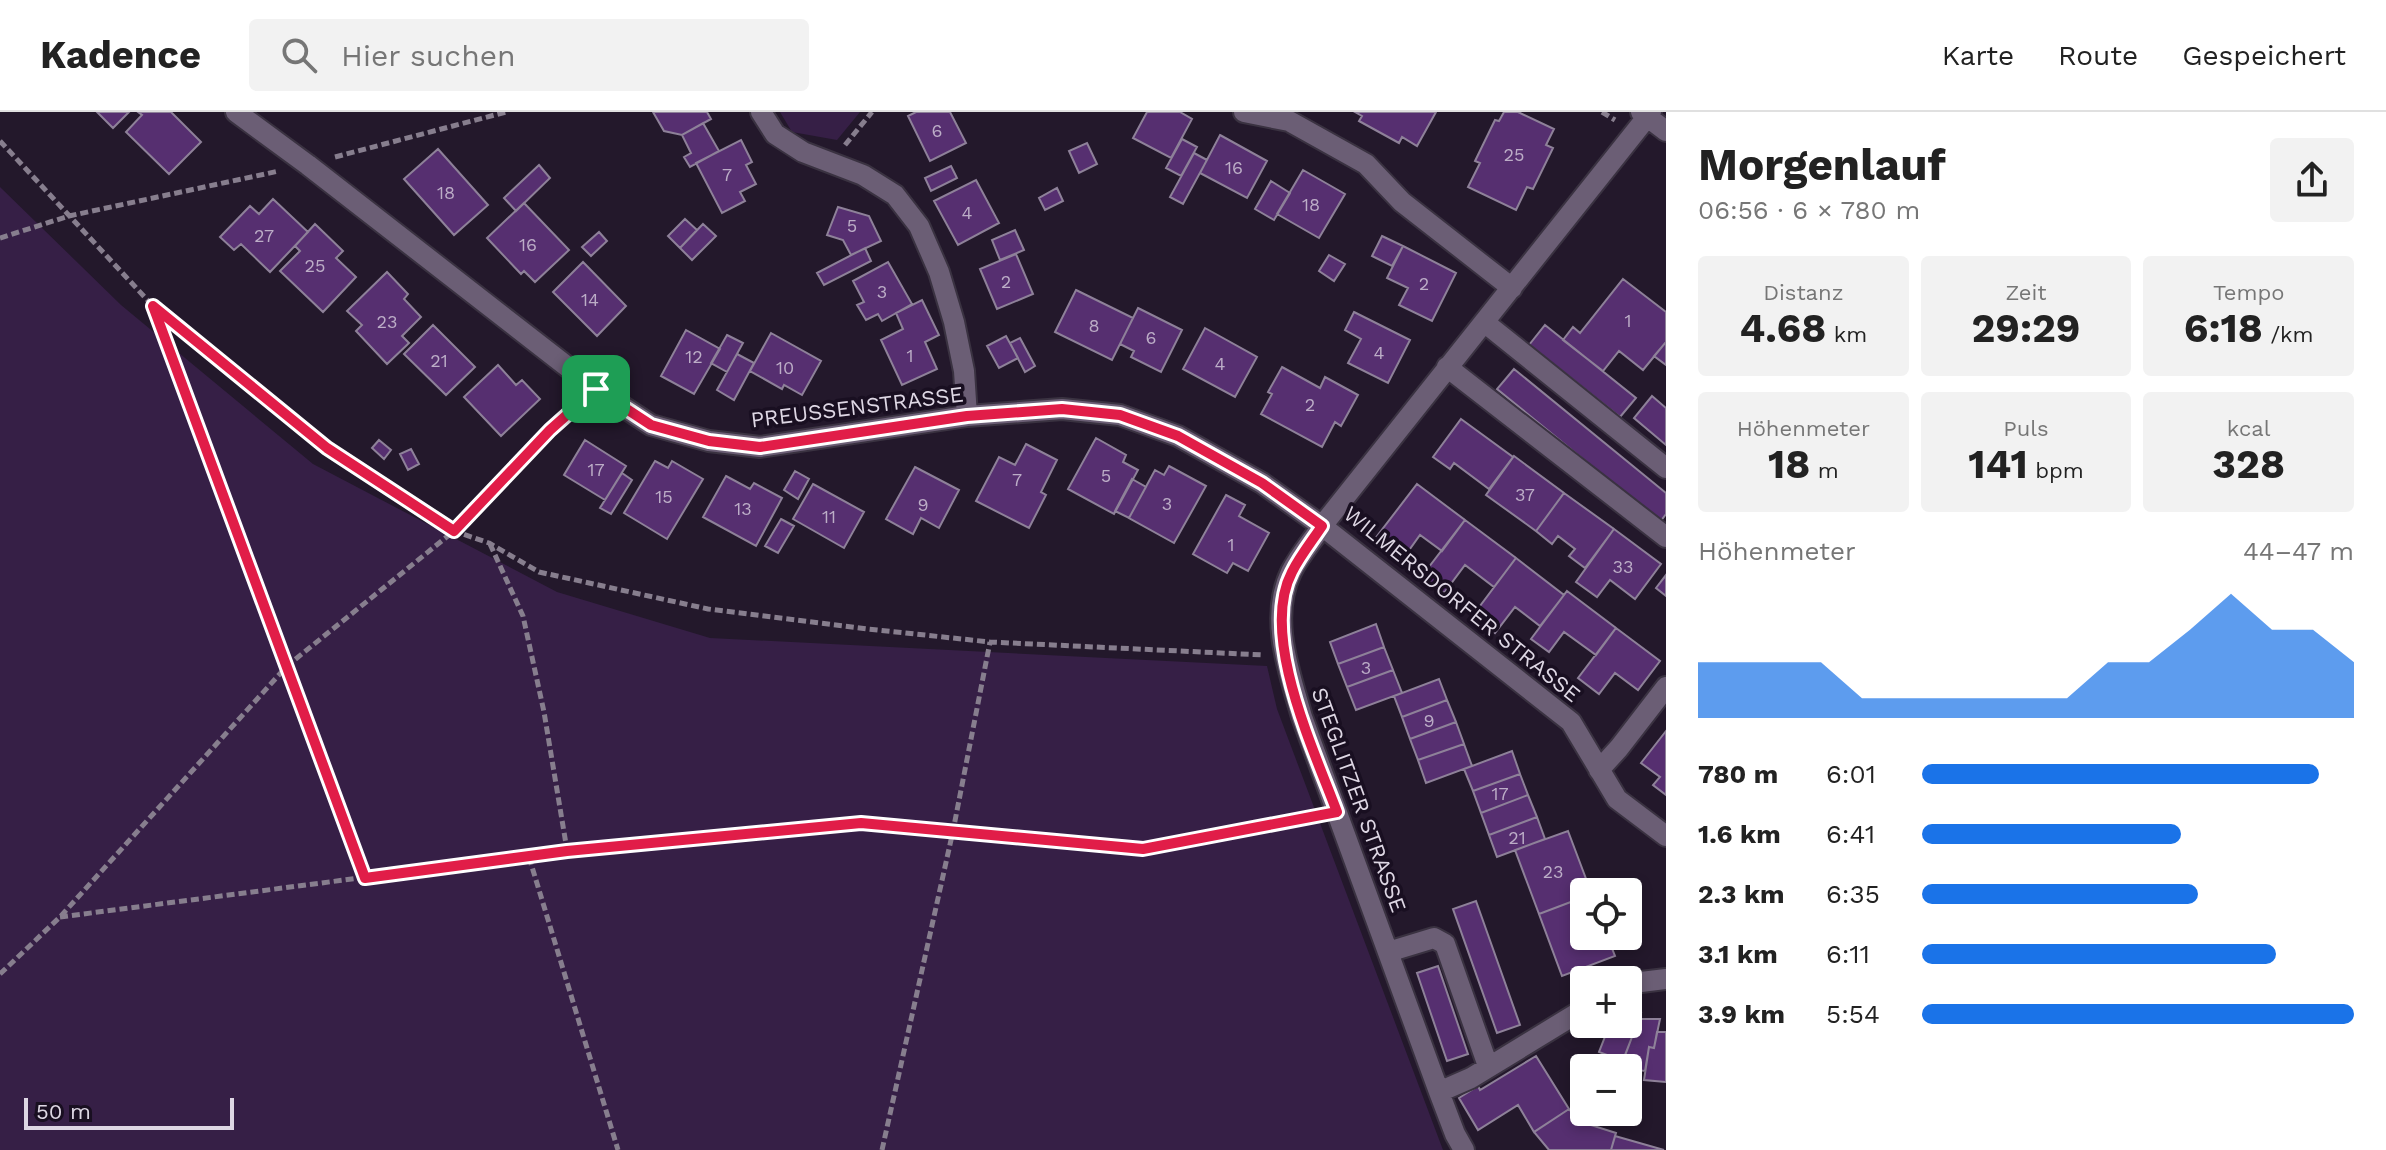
<!DOCTYPE html>
<html lang="de">
<meta charset="utf-8">
<style>
:root{--surface:#fff;--page:#f2f2f2;--text:#222;--muted:#767676;--line:#e0e0e0;--accent:#1a73e8}
body{margin:0;font-family:"Work Sans",sans-serif;background:var(--page);color:var(--text);height:100vh;display:flex;flex-direction:column;font-size:30px;white-space:nowrap}
*{box-sizing:border-box;margin:0}
p{font-size:26px;color:var(--muted)}
.icon{flex:none;width:44px;height:44px;fill:none;stroke:currentColor;stroke-width:2;stroke-linecap:round;stroke-linejoin:round}
.map{position:relative;flex:1;overflow:hidden}
.side{display:flex;flex-direction:column;background:var(--surface);width:720px}
.side>*{flex:none}
.buttons{position:absolute;left:1570px;top:766px;display:grid;gap:16px}
.buttons a{display:grid;place-items:center;width:72px;height:72px;border-radius:8px;background:var(--surface);box-shadow:0 4px 12px #0003;font-size:40px}
.scale{position:absolute;left:24px;bottom:20px;width:210px;box-sizing:border-box;padding-left:8px;border:4px solid #ded7e4;border-top:0;font-size:22px;line-height:28px;white-space:nowrap;color:#ded7e4;-webkit-text-stroke:6px #190f21;paint-order:stroke}
.pin{position:absolute;display:grid;place-items:center;width:68px;height:68px;color:#fff;margin:-34px;border-radius:16px;box-shadow:0 4px 12px #0006}
.round{display:grid;place-items:center;flex:none;width:84px;height:84px;border-radius:8px;background:var(--page)}
.overview{display:flex;align-items:center;justify-content:space-between;height:136px;padding:0 32px}
h1{font-size:44px;font-weight:700;line-height:60px}
.metrics{display:grid;grid-template-columns:repeat(3,1fr);gap:12px;height:136px;padding:8px 32px}
.metrics div{display:grid;align-content:center;border-radius:8px;background:var(--page);text-align:center}
.metrics b{font-size:40px;font-weight:700}
.metrics small{font-size:22px;font-weight:400}
.metrics p{font-size:22px}
.chart{height:224px;padding:16px 32px}
.chart p{display:flex;justify-content:space-between}
.chart svg{width:100%;height:144px;margin-top:8px;fill:var(--accent);opacity:.7}
ul{padding:0 32px;list-style:none;font-size:26px}
li{display:grid;grid-template-columns:128px 96px 1fr;align-items:center;height:60px}
li i{height:20px;border-radius:10px;background:var(--accent)}
header{display:flex;align-items:center;gap:48px;box-sizing:border-box;height:112px;padding:0 40px;background:var(--surface);border-bottom:2px solid var(--line)}
header strong{font-size:38px}
nav{display:flex;gap:44px;margin-inline-start:auto;font-size:28px}
.search{width:560px;height:72px;background:var(--page);display:flex;align-items:center;gap:20px;box-sizing:border-box;padding:0 28px;border-radius:8px;color:var(--muted);font-size:30px}
main{display:flex;flex:1;min-height:0}
.map>svg:first-child{display:block}
</style>
<header>
<strong>Kadence</strong>
<div class="search"><svg class="icon" aria-label="search" viewBox="0 0 24 24"><circle cx="10" cy="10" r="6"/><path d="M15 15l6 6"/></svg>Hier suchen</div>
<nav><a>Karte</a><a>Route</a><a>Gespeichert</a></nav>
</header>
<main>
<div class="map">
<svg width="1666" height="1038" viewBox="0 0 1666 1038">
<rect width="100%" height="100%" fill="#23182b"/>
<path fill="#361f46" d="M780,0H860L837,28L792,20Z
M0,75L121,193L313,352L557,480L710,526L1267,554L1277,597L1443,1038H0Z"/>
<path fill="#562f70" stroke="#8e8199" stroke-width="2" d="M97,0H129L113,16Z
M138,0H171L201,30L169,62L126,20L142,3Z
M653,0H707L711,7L682,23L664,19Z
M916,0H950L966,31L930,49L908,4Z
M1147,0H1180L1192,7L1171,46L1133,26Z
M1355,0H1436L1417,34L1402,25L1399,31L1359,9L1362,4Z
M1504,0H1518L1554,17L1546,33L1553,36L1533,77L1527,75L1516,98L1468,75L1480,51L1475,49L1495,8L1499,9Z
M703,11L719,39L690,55L684,45L691,41L682,23Z
M1220,23L1267,49L1247,86L1200,61Z
M1182,27L1197,35L1181,64L1166,56Z
M741,28L752,50L746,53L756,72L740,80L745,89L722,101L696,51Z
M1087,31L1097,52L1079,61L1069,39Z
M438,37L488,93L454,123L404,67Z
M1194,41L1207,48L1183,92L1170,85Z
M539,53L550,66L516,99L504,86Z
M951,54L957,66L931,79L925,66Z
M1303,58L1345,82L1319,126L1277,102Z
M976,68L999,111L958,133L934,89Z
M1271,69L1290,81L1274,108L1255,97Z
M1057,76L1063,89L1045,98L1039,86Z
M273,87L308,120L270,160L241,132L234,138L220,125L250,94L259,102Z
M524,91L569,138L535,170L524,159L521,162L487,126Z
M838,95L869,104L881,129L851,143L843,128L827,123Z
M685,107L697,118L680,136L668,124Z
M315,112L343,139L336,146L356,165L323,200L280,159L300,139L295,134Z
M703,112L716,124L692,148L680,136Z
M1015,118L1024,138L1000,148L992,128Z
M599,120L607,129L591,144L582,135Z
M1382,124L1403,134L1392,154L1372,144Z
M1403,134L1456,161L1432,209L1399,193L1408,176L1387,166Z
M865,136L871,149L824,173L817,161Z
M1016,142L1033,182L997,197L980,157Z
M1329,143L1345,152L1334,169L1319,159Z
M583,150L626,194L597,224L553,180Z
M888,150L912,192L882,209L878,202L866,208L857,193L864,190L853,169Z
M387,160L408,182L404,187L421,205L402,224L409,231L387,252L356,219L362,213L347,199Z
M1623,167L1666,200V230L1643,258L1619,239L1603,259L1563,228L1573,215L1580,221Z
M1076,178L1133,206L1112,248L1055,220Z
M922,188L939,223L925,230L937,257L902,273L881,228L903,217L896,201Z
M1138,196L1182,218L1161,260L1131,245L1134,239L1120,232Z
M1354,200L1410,228L1388,271L1348,251L1361,227L1345,218Z
M433,213L475,255L446,283L404,242Z
M1545,213L1636,286L1620,305L1529,233Z
M1205,216L1257,245L1235,285L1183,257Z
M686,218L720,237L694,282L661,264Z
M771,221L821,249L802,283L784,273L782,277L750,259Z
M727,223L743,231L727,260L711,251Z
M1006,224L1018,246L999,256L987,234Z
M1020,226L1035,254L1025,260L1010,231Z
M1666,230V253L1654,244Z
M737,242L754,251L734,288L717,278Z
M498,253L516,273L522,268L540,287L501,324L464,285Z
M1282,255L1320,276L1325,265L1358,283L1341,314L1335,310L1322,335L1261,302L1272,282L1268,280Z
M1514,257L1666,381V402L1660,410L1497,277Z
M1652,284L1666,296V333L1634,306Z
M1461,307L1513,345L1489,377L1454,351L1450,357L1433,345Z
M1096,326L1126,343L1123,350L1138,358L1114,402L1068,377Z
M379,328L391,338L384,347L372,336Z
M585,328L626,354L605,388L564,363Z
M1026,332L1057,348L1041,380L1046,383L1029,416L976,389L999,345L1015,353Z
M411,337L419,352L408,358L400,342Z
M1514,344L1564,381L1536,419L1486,383Z
M655,349L668,356L672,349L703,367L667,427L624,401Z
M1169,354L1206,374L1174,431L1129,406L1155,358L1164,363Z
M915,355L959,378L939,416L921,406L913,422L886,407Z
M795,359L809,367L798,387L784,378Z
M622,361L632,368L611,402L600,396Z
M726,364L750,377L754,371L782,386L756,434L703,405Z
M1132,367L1146,375L1129,406L1115,399Z
M813,372L864,400L844,436L793,407Z
M1417,372L1465,408L1442,439L1420,423L1402,448L1374,428Z
M1564,381L1614,417L1585,456L1569,444L1575,437L1558,424L1552,432L1536,419Z
M1226,383L1245,393L1239,404L1269,421L1248,459L1233,451L1227,461L1193,442Z
M781,407L794,414L778,441L765,434Z
M1465,408L1516,446L1494,475L1465,453L1444,481L1422,464Z
M1614,417L1661,452L1635,487L1610,468L1597,485L1576,470Z
M1516,446L1564,483L1540,514L1515,495L1495,521L1482,511L1487,505L1477,498Z
M1666,463V484L1656,476Z
M1567,479L1616,516L1596,543L1564,520L1549,540L1531,527Z
M1376,512L1384,535L1338,552L1330,530Z
M1616,516L1660,549L1638,578L1615,561L1599,582L1578,566Z
M1384,535L1393,558L1347,575L1338,552Z
M1393,558L1402,581L1356,598L1347,575Z
M1439,567L1447,588L1402,605L1394,584Z
M1447,588L1456,610L1410,627L1402,605Z
M1456,610L1464,632L1418,648L1410,627Z
M1666,619V683L1653,673L1660,665L1641,651Z
M1464,632L1472,654L1426,671L1418,648Z
M1512,639L1520,662L1473,679L1464,657Z
M1520,662L1528,683L1481,701L1473,679Z
M1528,683L1537,705L1489,723L1481,701Z
M1537,705L1545,727L1497,745L1489,723Z
M1568,719L1591,780H1584V785L1539,802L1515,738Z
M1584,785V824H1607L1615,844L1562,864L1539,802Z
M1476,789L1520,913L1497,921L1453,797Z
M1438,854L1468,942L1447,949L1417,861Z
M1628,896L1641,901L1623,949L1599,940L1610,912H1628Z
M1639,907H1660L1654,936L1649,935L1645,959L1620,956Z
M1657,920H1666V970L1644,968L1649,935L1654,936Z
M1536,944L1569,997L1534,1020L1518,993L1478,1018L1459,986L1478,974L1480,978Z
M1569,997L1578,1009L1616,1021L1611,1038H1549L1534,1020Z
M1615,1024L1664,1038H1611Z"/>
<g fill="none" stroke-linecap="round" stroke-linejoin="round">
<g stroke="#3a3241" stroke-width="24">
<path id="minor" d="M236,0L308,53L596,277L651,313L709,329L760,335L967,304L1062,297L1120,303L1178,324L1262,371L1322,414L1571,610L1617,687L1666,724
M761,0L775,22L803,40L863,63L895,83L919,114L939,160L954,210L964,259L967,304
M1244,0L1289,9L1366,52L1402,90L1512,176
M1641,0L1666,19
M1484,210L1666,356
M1447,255L1666,425
M1599,658L1619,636L1666,575
M1388,840L1434,826L1445,832L1488,954
M1628,874L1641,870L1666,867
M1439,980L1471,966L1584,897
M1464,1038L1455,1022L1439,980L1302,605C1289,559 1269,506 1291,460C1299,444 1312,429 1322,414L1651,0"/>
</g>
<path stroke="#877e8e" stroke-width="5" stroke-dasharray="8 4" stroke-linecap="butt" d="M1602,0L1615,8
M0,29L153,194L327,336L454,419L489,431L539,460L708,497L868,517L990,530L1264,543
M845,33L872,0
M335,45L506,0
M0,126L69,104L279,59
M153,195L365,766
M490,432L523,504L544,600L567,738
M529,745L618,1038
M60,805L567,739L861,711L1143,737L1313,705
M0,862L60,805L287,554L454,419L550,318L580,292
M882,1038L953,719L990,530"/>
<use href="#minor" stroke="#6b5e75" stroke-width="20"/>
</g>
<g fill="none" stroke-linecap="round" stroke-linejoin="round">
<g stroke="#fff" stroke-width="16">
<path id="route" d="M153,194L327,336L454,419L550,318L596,277L651,313L709,329L760,335L967,304L1062,297L1120,303L1178,324L1262,371L1322,414C1312,429 1300,444 1292,460C1259,523 1314,638 1337,700L1143,737L861,711L567,739L365,766Z"/>
</g>
<use href="#route" stroke="#e11d48" stroke-width="10"/>
</g>
<g text-anchor="middle" dominant-baseline="central" stroke-width="7" stroke-linejoin="round" paint-order="stroke">
<g font-size="18" fill="#bcadc7">
<text x="937" y="18">6</text>
<text x="1514" y="42">25</text>
<text x="1234" y="55">16</text>
<text x="727" y="62">7</text>
<text x="446" y="80">18</text>
<text x="1311" y="92">18</text>
<text x="967" y="100">4</text>
<text x="852" y="113">5</text>
<text x="264" y="123">27</text>
<text x="528" y="132">16</text>
<text x="315" y="153">25</text>
<text x="1006" y="169">2</text>
<text x="1424" y="171">2</text>
<text x="882" y="179">3</text>
<text x="590" y="187">14</text>
<text x="1628" y="208">1</text>
<text x="387" y="209">23</text>
<text x="1094" y="213">8</text>
<text x="1151" y="225">6</text>
<text x="1379" y="240">4</text>
<text x="910" y="243">1</text>
<text x="694" y="244">12</text>
<text x="439" y="248">21</text>
<text x="1220" y="251">4</text>
<text x="785" y="255">10</text>
<text x="1310" y="292">2</text>
<text x="596" y="357">17</text>
<text x="1106" y="363">5</text>
<text x="1017" y="367">7</text>
<text x="1525" y="382">37</text>
<text x="664" y="384">15</text>
<text x="1167" y="391">3</text>
<text x="923" y="392">9</text>
<text x="743" y="396">13</text>
<text x="829" y="404">11</text>
<text x="1231" y="432">1</text>
<text x="1623" y="454">33</text>
<text x="1366" y="555">3</text>
<text x="1429" y="608">9</text>
<text x="1500" y="681">17</text>
<text x="1517" y="725">21</text>
<text x="1553" y="759">23</text>
</g>
<g font-size="22" fill="#ded7e4" stroke="#190f21">
<text transform="translate(857 295) rotate(-7)">PREUSSENSTRASSE</text>
<text transform="translate(1462 492) rotate(39)">WILMERSDORFER STRASSE</text>
<text transform="translate(1359 688) rotate(70)">STEGLITZER STRASSE</text>
</g>
</g>
</svg>
<div class="buttons">
<a><svg class="icon" aria-label="locate" viewBox="0 0 24 24"><circle cx="12" cy="12" r="6"/><path d="M12 2v4M12 18v4M2 12h4M18 12h4"/></svg></a>
<a>+</a>
<a>−</a>
</div>
<div class="scale">50 m</div>
<div class="pin" style="left:596px;top:277px;background:#1e9e55"><svg class="icon" aria-label="arrive" viewBox="0 0 24 24"><path d="M6 21V4h12l-3 4 3 4H6"/></svg></div>
</div>
<section class="side">
<div class="overview"><div><h1>Morgenlauf</h1><p>06:56 · 6 × 780 m</p></div><a class="round"><svg class="icon" aria-label="share" viewBox="0 0 24 24"><path d="M12 15V3M7 8l5-5 5 5M5 13v7h14v-7"/></svg></a></div>
<div class="metrics">
<div><p>Distanz</p><b>4.68<small> km</small></b></div>
<div><p>Zeit</p><b>29:29</b></div>
<div><p>Tempo</p><b>6:18<small> /km</small></b></div>
</div>
<div class="metrics">
<div><p>Höhenmeter</p><b>18<small> m</small></b></div>
<div><p>Puls</p><b>141<small> bpm</small></b></div>
<div><p>kcal</p><b>328</b></div>
</div>
<div class="chart"><p><span>Höhenmeter</span>44–47 m</p>
<svg viewBox="0 0 160 44" preserveAspectRatio="none"><path d="M0 44V27L10 27L20 27L30 27L40 38L50 38L60 38L70 38L80 38L90 38L100 27L110 27L120 17L130 6L140 17L150 17L160 27V44z"/></svg>
</div>
<ul>
<li><b>780 m</b>6:01<i style="width:92%"></i></li>
<li><b>1.6 km</b>6:41<i style="width:60%"></i></li>
<li><b>2.3 km</b>6:35<i style="width:64%"></i></li>
<li><b>3.1 km</b>6:11<i style="width:82%"></i></li>
<li><b>3.9 km</b>5:54<i style="width:100%"></i></li>
</ul>
</section>
</main>
